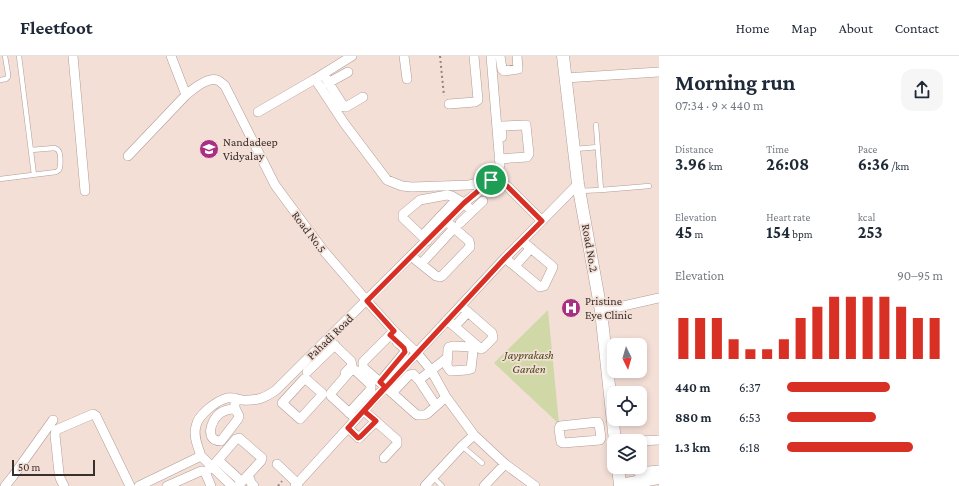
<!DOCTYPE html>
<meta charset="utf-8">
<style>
:root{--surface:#fff;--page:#f6f6f7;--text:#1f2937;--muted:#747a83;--line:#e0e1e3;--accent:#d93025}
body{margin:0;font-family:"Crimson Pro",serif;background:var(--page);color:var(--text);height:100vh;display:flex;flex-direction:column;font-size:15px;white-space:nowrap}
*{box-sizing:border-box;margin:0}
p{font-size:13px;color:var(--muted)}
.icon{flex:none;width:22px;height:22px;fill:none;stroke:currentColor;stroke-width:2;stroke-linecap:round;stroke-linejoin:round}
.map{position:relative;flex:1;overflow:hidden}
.drawer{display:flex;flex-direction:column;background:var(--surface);width:300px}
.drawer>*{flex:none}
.needle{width:26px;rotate:175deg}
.tools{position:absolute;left:607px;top:282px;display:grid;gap:8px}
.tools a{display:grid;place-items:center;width:40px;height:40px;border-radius:8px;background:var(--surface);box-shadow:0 2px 6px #0003;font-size:20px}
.scale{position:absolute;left:12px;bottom:10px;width:83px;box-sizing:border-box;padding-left:4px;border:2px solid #38302d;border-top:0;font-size:11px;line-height:14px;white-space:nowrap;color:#38302d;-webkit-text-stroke:3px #f4dfd7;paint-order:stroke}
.pin{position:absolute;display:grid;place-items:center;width:34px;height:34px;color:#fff;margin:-17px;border:2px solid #fff;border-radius:50%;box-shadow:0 1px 4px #0007}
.round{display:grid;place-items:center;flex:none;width:42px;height:42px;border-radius:12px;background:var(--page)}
.headline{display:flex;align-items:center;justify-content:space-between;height:68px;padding:0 16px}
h1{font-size:22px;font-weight:700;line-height:30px}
.figures{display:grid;grid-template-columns:repeat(3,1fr);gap:6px;height:68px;padding:4px 16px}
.figures div{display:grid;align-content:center}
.figures b{font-size:17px;font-weight:700}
.figures small{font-size:11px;font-weight:400}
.figures p{font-size:11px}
.chart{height:112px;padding:8px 16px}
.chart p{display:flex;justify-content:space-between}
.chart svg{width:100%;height:72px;margin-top:4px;stroke:var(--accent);stroke-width:6}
ul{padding:0 16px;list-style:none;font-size:13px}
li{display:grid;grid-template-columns:64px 48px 1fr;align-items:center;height:30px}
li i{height:10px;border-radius:5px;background:var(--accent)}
header{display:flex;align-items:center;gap:24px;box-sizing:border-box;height:56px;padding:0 20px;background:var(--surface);border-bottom:1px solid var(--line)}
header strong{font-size:19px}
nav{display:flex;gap:22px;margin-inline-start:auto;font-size:14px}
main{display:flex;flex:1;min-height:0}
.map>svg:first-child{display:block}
</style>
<header>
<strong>Fleetfoot</strong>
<nav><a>Home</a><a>Map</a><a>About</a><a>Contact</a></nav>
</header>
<main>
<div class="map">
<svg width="659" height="430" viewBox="0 0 659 430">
<rect width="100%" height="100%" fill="#f4dfd7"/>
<path fill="#d1d8a7" d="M548,254L559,368L494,307Z"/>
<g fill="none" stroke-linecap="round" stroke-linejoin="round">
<g stroke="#b09d95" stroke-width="5.5">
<path id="lane" d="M19,0L34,119
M0,24L6,23L8,21V18L5,0
M596,69L601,134L649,130
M575,93L598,91
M0,123L56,116L59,114C61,110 61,97 58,94C57,93 56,93 55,92L31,94
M579,135L601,134
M462,390L482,407
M433,421L442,430"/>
</g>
<g stroke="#b09d95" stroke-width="10">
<path id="street" d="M73,0L85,135
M404,0L407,23
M500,0L502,13L504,15L518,13L517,0
M323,18L344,51H346L363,41
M565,22L659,16
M315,23L344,67L387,124L402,130L412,131L469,129L491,124L507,130L542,165
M328,27L348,16
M186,39C193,33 208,21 217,24C220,25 222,27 225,30L275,129L323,194L367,245L394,275L417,297L431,314L446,341L474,379L505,408L535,430
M449,48L475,46L478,44L474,0
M258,56L315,23L352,0
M128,100L186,39L171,0
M499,103L527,101L529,98L526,69L502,70L501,71L502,81
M460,167L483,145
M422,180L457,143
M427,185L403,162V158L420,144L447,139L452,140L457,143L464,147L472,155
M411,200L436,220L440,221L442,220L470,191V189L469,185L446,165
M505,202L540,231L544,230L553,211L551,209L522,185
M421,208L454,172
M515,210L531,192
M601,255L659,242
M447,264L481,293L483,292L493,282L492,277L461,250
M455,270L468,256
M394,275L363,306V310L364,312L417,359H424L427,358L446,341
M328,283L351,305L352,310L345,317
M453,290L471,291L473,295L471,313L467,314L451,315L449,313L447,310L448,293L449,291Z
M307,316L335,289
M304,323H306L322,337V339L301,362L300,363L282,347Z
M419,324L447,302
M380,326L404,297C406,292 401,290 397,286
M392,337L409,319L413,318L419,324L436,350
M235,342V352L239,360L238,363L221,385C204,385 211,365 219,358C224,354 229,354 235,352
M364,355L397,384V388L384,402
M349,357L371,333V329L355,314L350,315L331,337V340L356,363
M598,366L599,368L601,382L600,384L563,387L561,386L559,373L560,370Z
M348,372L359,382L376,365
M640,385L659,384
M201,400C198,391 193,380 196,370C198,359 216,345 227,342C232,341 237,343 242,344C257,345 265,342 276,334L464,147C477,137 495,125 500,109L491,0
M201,400L232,430
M218,404L242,426
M277,408L298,428
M205,416L212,411L236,383L239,382L262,402L261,405L238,430
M638,416L659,414
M250,423L251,427L254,430
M5,430L13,420L53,364
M64,430L60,422L59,417L55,379L56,374L93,358L96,360L130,430
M139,430L201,400
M167,430L201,415H203L205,416L211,430
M295,430L385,331L505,202L522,185L578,128
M425,430L462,390L474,379
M484,430L505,408"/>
</g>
<g stroke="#b09d95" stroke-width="13">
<path id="secondary" d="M563,0L578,128L601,255L615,385
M618,411L620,429
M620,429L659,422"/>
</g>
<path stroke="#92837e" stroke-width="2" stroke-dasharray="2 3" stroke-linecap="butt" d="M440,0L444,40
M278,430L282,425"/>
<use href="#lane" stroke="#fff" stroke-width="4.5"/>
<use href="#street" stroke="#fff" stroke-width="9"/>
<use href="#secondary" stroke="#fff" stroke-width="12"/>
</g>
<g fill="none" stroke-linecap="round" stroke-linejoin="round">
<g stroke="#fff" stroke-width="8">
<path id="route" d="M491,124L464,147L367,245L394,275L390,279L404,292L405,296L380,326L385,331L348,372L358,382L360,381L376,365L364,355L505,202L542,165L507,130L491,124"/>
</g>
<use href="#route" stroke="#d93025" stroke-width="5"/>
</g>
<defs>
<g id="school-disc" transform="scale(1)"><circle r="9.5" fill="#a92f82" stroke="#f4dfd7"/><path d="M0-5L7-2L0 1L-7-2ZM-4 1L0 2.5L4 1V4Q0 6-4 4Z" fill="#fff"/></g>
<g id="hospital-disc" transform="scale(1)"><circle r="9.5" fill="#a92f82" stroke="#f4dfd7"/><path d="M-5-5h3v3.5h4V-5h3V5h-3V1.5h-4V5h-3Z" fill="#fff"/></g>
</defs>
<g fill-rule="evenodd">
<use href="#school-disc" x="209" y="93"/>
<use href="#hospital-disc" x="571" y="252"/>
</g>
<g text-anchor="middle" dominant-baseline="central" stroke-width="3.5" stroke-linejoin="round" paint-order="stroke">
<g font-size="12" fill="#38302d" stroke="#f4dfd7" text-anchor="start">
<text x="223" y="86">Nandadeep<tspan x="223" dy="14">Vidyalay</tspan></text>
<text x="585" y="245">Pristine<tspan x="585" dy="14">Eye Clinic</tspan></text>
</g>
<g font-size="12" fill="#38302d" stroke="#f4dfd7">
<text transform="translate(309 176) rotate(53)">Road No.5</text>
<text transform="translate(590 192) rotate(80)">Road No.2</text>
<text transform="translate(330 281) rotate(-44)">Pahadi Road</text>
</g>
<g font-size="12" font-style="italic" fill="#464b17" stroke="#f4dfd7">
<text x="529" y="299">Jayprakash<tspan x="529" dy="14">Garden</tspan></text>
</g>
</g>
</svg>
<div class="tools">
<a><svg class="needle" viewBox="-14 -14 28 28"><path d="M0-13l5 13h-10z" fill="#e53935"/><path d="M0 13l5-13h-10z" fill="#747a83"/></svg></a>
<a><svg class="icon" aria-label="locate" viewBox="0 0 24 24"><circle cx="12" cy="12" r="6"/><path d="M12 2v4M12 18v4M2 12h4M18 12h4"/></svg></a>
<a><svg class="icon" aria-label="layers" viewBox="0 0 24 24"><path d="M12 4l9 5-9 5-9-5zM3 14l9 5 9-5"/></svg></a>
</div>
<div class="scale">50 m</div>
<div class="pin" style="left:491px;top:124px;background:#1e9e55"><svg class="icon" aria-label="arrive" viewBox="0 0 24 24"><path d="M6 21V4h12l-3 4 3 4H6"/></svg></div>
</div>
<section class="drawer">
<div class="headline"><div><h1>Morning run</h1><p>07:34 · 9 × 440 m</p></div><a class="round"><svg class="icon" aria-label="share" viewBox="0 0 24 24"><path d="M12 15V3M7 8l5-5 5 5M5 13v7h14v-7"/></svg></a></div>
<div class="figures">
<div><p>Distance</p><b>3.96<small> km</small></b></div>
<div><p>Time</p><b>26:08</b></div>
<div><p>Pace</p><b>6:36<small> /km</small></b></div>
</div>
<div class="figures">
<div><p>Elevation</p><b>45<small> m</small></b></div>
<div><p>Heart rate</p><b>154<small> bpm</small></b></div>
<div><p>kcal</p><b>253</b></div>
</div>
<div class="chart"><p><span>Elevation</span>90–95 m</p>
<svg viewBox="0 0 160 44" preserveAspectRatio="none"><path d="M5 44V19M15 44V19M25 44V19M35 44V32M45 44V38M55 44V38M65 44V32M75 44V19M85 44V12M95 44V6M105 44V6M115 44V6M125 44V6M135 44V12M145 44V19M155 44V19"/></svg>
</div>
<ul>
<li><b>440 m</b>6:37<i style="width:66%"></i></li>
<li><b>880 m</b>6:53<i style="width:57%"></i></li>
<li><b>1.3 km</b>6:18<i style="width:81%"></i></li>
</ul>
</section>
</main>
